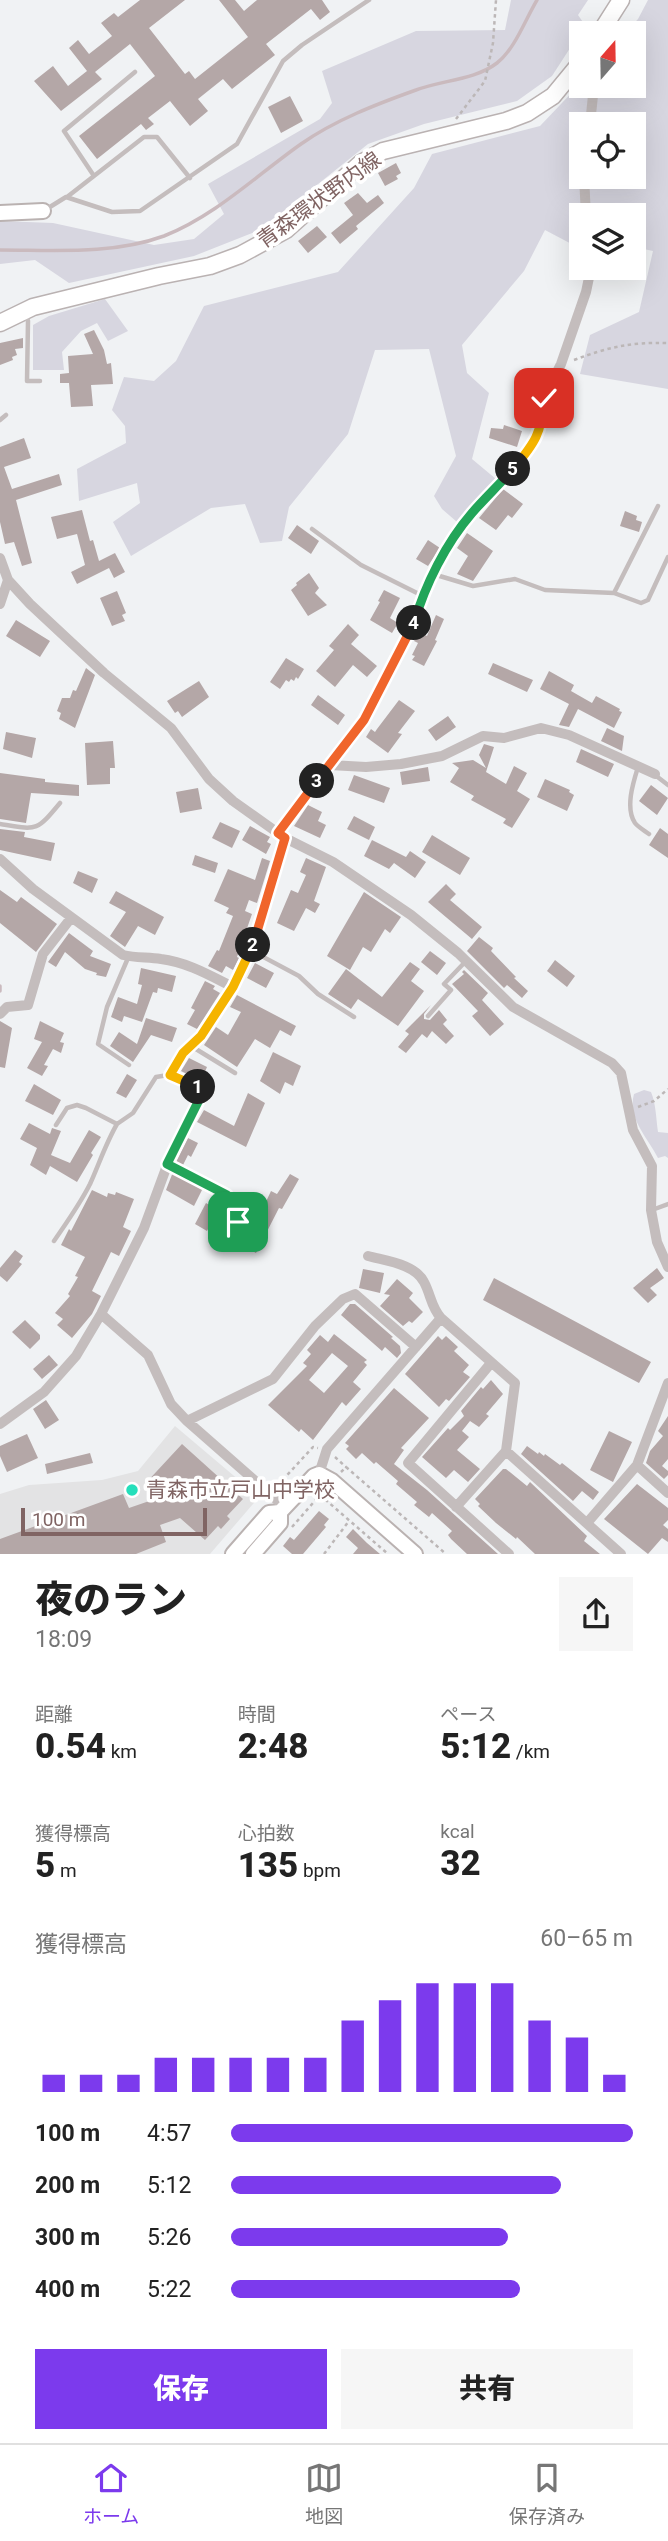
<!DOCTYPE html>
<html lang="ja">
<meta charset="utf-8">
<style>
:root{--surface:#fff;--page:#f6f6f6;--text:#222;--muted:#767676;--line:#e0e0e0;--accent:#7c3aed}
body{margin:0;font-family:Roboto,"Noto Sans JP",sans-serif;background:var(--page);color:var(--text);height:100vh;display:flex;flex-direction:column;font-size:26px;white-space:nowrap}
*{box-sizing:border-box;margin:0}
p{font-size:23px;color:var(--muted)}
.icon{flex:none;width:38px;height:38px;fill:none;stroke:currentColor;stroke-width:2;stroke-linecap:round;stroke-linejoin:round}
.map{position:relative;height:1554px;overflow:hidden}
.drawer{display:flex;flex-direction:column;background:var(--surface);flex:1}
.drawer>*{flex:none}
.needle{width:46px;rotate:20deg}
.tools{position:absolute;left:569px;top:21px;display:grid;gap:14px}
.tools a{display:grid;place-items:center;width:77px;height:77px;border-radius:0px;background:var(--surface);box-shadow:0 7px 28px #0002;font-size:35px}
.scale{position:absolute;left:21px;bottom:18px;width:186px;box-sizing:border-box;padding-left:7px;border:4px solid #806463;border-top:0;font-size:19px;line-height:24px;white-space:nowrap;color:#806463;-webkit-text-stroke:5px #fff;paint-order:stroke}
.pin{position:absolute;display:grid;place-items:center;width:60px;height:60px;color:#fff;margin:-30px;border-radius:14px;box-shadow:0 4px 10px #0006}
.km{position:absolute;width:35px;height:35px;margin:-18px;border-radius:50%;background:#222;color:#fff;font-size:19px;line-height:35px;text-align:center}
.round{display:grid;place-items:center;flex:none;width:74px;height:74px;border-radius:0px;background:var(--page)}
.summary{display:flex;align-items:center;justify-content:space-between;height:119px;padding:0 35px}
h1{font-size:38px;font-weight:800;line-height:52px}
.metrics{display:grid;grid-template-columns:repeat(3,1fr);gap:10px;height:119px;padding:7px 35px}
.metrics div{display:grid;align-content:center}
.metrics b{font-size:35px;font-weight:800}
.metrics small{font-size:19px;font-weight:400}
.metrics p{font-size:19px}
.chart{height:196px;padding:14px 35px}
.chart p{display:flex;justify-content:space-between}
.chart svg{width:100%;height:126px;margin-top:7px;stroke:var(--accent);stroke-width:6}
.action{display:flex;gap:14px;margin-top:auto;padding:14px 35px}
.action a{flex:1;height:80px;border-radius:0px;background:var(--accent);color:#fff;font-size:28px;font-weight:800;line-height:80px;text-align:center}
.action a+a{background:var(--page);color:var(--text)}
ul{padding:0 35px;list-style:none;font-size:23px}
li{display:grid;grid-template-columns:112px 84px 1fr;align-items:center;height:52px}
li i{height:18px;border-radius:9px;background:var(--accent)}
.dock{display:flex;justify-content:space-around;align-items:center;height:98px;border-top:2px solid var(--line);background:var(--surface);font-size:19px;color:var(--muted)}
.dock a{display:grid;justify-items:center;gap:4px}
.dock .current{color:var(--accent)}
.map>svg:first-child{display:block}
</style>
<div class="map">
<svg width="668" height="1554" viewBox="0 0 668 1554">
<rect width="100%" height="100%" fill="#f0f2f4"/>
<path fill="#e3e3e4" d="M175,1426L259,1497L210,1554H0V1494L29,1485L102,1480L138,1471Z"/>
<path fill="#d7d6e0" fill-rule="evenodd" d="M511,0H588L578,15L585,25L552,76L517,101L424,124L368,144L262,229L194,256L69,283L35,260L0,264V221L53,223L154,245L194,239L224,214L208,184L320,119L332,103L322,71L416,31L505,30Z
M648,0H668V389L580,374L590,335L639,312L653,251L634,247V215H581V249L545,230L524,271L462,345L467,373L489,393L472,459L496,479L457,522L442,509L434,496L456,456L429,349L375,350L348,434L289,507L282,541L260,543L245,504L211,508L131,556L113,522L140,503L137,483L79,501L77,469L126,443L125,426L112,410L124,377L154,381L176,361L204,306L338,272L414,188L432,154L540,126L581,83V86H634V33H625L638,19ZM581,124H634V177H581Z
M105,299L128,331L108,341L97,323L81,331L62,352L64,370H33V325L49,316Z
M644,1090L651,1092C656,1104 656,1118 658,1132L668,1133V1158L665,1156L658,1158C648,1138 627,1118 634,1094Z"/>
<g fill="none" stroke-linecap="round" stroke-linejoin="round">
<path stroke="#cababe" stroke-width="3.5" d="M0,250C54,250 112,255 164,236C215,216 257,175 301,144C335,120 377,104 416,90C442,80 475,80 497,63C515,49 525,20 537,0
M0,986V991"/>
</g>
<path fill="#b4a7a7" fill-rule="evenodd" d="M140,0H185L149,28L185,74L189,71L195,79L248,37L219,0H235L244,11L257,0H322L330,12L320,20L311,9L266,44L275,55L232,89L223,79L198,99L208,111L190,126L170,101L148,118L154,124L146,130L141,124L97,159L79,136L155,76L130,44L95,72L102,79L61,111L34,81L53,66L68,86L87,71L69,48L78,40L89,54L112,36L101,23L114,13L118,17Z
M290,96L303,121L281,133L268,107Z
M396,163L401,173L396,176L398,179L385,186L378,173Z
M358,193L367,203L378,195L384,203L356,226L358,229L340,244L331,233L353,215L344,203Z
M317,226L327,237L308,253L298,241Z
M94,330L104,350L107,364L111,363L113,384L91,385L93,406L71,407L69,383H60V374L69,373L68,356L93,354L84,334Z
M23,338V348L15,349L17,355L12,357L13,360L0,365V343Z
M504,425L522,431L517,447L489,438L491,428L503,429Z
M24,438L31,458L4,467L12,489L59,474L62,485L16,500L32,563L22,566L14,542L5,544L0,522V447Z
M503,489L523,504L512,518L508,515L496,530L479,518Z
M82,510L90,541L93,540L99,561L115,553L125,572L114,578L109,568L77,584L71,572L85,565L77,534L57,539L51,517Z
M625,511L637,516L636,520L642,522L639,532L620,526Z
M297,525L319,541L311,554L288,538Z
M467,533L493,551L473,581L457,574L468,556L457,548Z
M428,540L440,548L428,566L416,559Z
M309,573L319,588L315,593L327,605L308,616L291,590L297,585L296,583Z
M384,590L400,598L390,618L398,623L392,633L370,620L380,602L378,601Z
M117,591L126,613L122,615L125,621L112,626L100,598Z
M436,615L444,619L435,640L437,641L424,666L412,660L415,656L412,655L418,643L414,641L419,632L427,636Z
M16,620L50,641L40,657L6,636Z
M348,624L359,635L351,644L377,666L367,677L353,665L335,687L316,671L334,650L329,646Z
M286,658L304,669L298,679L296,677L294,681L291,679L289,682L286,680L280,689L270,682Z
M493,663L533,680L527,692L488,674Z
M86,668L95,675L75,728L59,719L61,713L57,711L62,698H70L73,690L76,691Z
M549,671L574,685L571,691L592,703L596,696L620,709L619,711L622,712L614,728L578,709L569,727L559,725L569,704L540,689Z
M199,681L209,697L182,717L178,711L175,713L167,701Z
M318,695L345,715L338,725L311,705Z
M399,700L415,711L398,733L402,734L388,753L366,737L371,729L375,732L377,729Z
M448,716L456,727L436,741L428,730Z
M607,728L624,736L622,751L601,741Z
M6,732L36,738L32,758L3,749Z
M113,741L115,768H110V784L87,785L85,743Z
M484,744L494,747L486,772L506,784L514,766L527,773L517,791L530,799L512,828L503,823L506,819L471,800L474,796L450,782L459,768L452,763L473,760L486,768L479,755Z
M581,749L614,764L608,777L576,762Z
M428,767L430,781L402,785L400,772Z
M0,773L45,779V782L79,785V796L31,793L26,823L0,819Z
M354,775L390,788L384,803L348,790Z
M545,779L570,790L569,792L574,795L567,811L537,797Z
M651,785L668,798L657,815L639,801Z
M198,788L202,809L180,813L176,792Z
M308,805L322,812L318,821L326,825L320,838L294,826Z
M354,816L375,827L369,840L347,829Z
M220,822L240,831L232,848L212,838Z
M250,826L270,837L267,842L271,844L266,854L242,840Z
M660,828L668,834V858L649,845Z
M0,829L25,832L24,837L55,843L51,861L0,850Z
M432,835L470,858L460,875L422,852Z
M372,840L406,857L410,851L426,862L415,878L394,863L389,869L364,856Z
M195,855L218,863L215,873L192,865Z
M262,858L270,861L257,903L249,900L245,911L252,914L237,957L239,958L233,970L226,966L222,973L208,966L217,950L219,951L233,916L226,913L229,908L214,901L228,869L255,880Z
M306,858L326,867L314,901L320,904L315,913L306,908L294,931L277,923L291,890L298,893L306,875L300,872Z
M78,871L98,879L92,893L73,883Z
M446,884L456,894L450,900L482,927L472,939L428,902Z
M0,890L17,902L21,897L57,924L36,952L0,923Z
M116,891L164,917L155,935L138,926L125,947L110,936L126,912L109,903Z
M364,892L401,917L390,933L385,929L371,952L363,947L350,970L327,956Z
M69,933L93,951L90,956L111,964L106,977L96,975L97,973L85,969L65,952L56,967L48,962Z
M479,937L493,948L491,951L516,977L514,978L528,991L522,998L507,985L504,988L467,951Z
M430,951L446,963L437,975L421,962Z
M555,960L575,976L567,987L547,971Z
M410,962L420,969L411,981L424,991L398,1026L358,999L351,1009L328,994L346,969L382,997Z
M255,963L274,973L266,988L247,978Z
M141,968L176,976L172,992L158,988L157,993L153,992L142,1022L124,1016L122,1022L111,1017L118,997L137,1004L142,985L138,984Z
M464,970L488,993L482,1000L504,1024L490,1036L472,1016L478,1011L452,984L464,974L462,972Z
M205,981L215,986L213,989L220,993L197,1029L187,1024L195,1010L191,1008Z
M237,995L296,1026L291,1036L280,1030L270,1048L255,1039L237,1067L204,1045L216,1027L228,1035L241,1012L230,1007Z
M431,1005L424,1014V1019L430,1020L439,1010L447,1020L443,1024L454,1036L446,1044L432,1031L427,1038L422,1034L406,1053L398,1047L409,1034L405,1031Z
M146,1018L177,1028L172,1042L151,1035L133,1062L110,1046L119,1032L137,1044Z
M0,1021L12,1028L5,1068L0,1067Z
M40,1021L64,1033L60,1042L64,1043L61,1053L53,1049L44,1065L48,1066L42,1076L27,1068L42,1042L34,1039Z
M273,1052L301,1066L293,1086L285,1082L280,1094L260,1081Z
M189,1058L207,1067L201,1081L181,1071Z
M127,1074L137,1080L126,1098L116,1093Z
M34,1084L61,1100L53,1115L25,1101Z
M248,1093L265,1103L246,1147L197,1122L204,1110L234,1126Z
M29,1123L50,1134L52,1128L61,1131L51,1155L70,1163L89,1130L101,1137L91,1153L93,1155L77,1182L50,1166L46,1175L30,1165L37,1148L20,1139Z
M188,1138L198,1143L191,1157L188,1155L183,1165L176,1162Z
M173,1172L203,1188L194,1206L166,1190Z
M290,1174L299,1179L282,1209L279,1208L256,1253L247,1248L260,1222L254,1219L261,1206L263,1208L271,1191L277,1194Z
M92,1190L107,1197L108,1193L115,1195L116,1192L134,1199L123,1227L131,1231L119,1256L111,1252L92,1291L101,1296L92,1314L72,1338L57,1325L63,1319L55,1313L70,1296L68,1294L78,1277L75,1276L85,1257L61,1245L69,1229L71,1231Z
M206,1203L218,1210L207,1231L195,1224Z
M15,1250L23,1256L19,1262L22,1264L7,1282L0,1276V1268Z
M657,1268L664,1278L650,1288L657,1295L648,1303L633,1288Z
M363,1269L384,1273L380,1293L359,1288Z
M494,1278L651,1362L639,1383L483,1300Z
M397,1279L413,1293L409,1298L423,1312L412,1323L409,1321L403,1326L380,1306L390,1295L384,1294Z
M350,1304H355L393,1337L391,1338L400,1346L401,1353L397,1358L385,1347L382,1351L341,1315Z
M25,1320L40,1335V1339L30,1349L12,1332Z
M334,1334L367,1360L364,1362L367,1365L353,1382L361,1389L346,1406L342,1402L313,1440L301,1429L299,1432L268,1405L307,1366L303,1363L311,1354L307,1350L320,1335L328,1342ZM332,1353L348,1366L324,1393L309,1380Z
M438,1336L442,1340L446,1336L458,1347L454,1351L469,1365L463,1372L470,1377L449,1401L446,1399L439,1407L405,1374Z
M49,1355L58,1365L42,1379L33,1369Z
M491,1380L503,1394L486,1414L489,1416L479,1427L470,1421L462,1431L469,1437L457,1450L480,1469L468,1482L454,1470L446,1478L422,1457L448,1428L450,1430L464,1416L461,1411L481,1387L483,1389Z
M394,1388L429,1418L401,1448L404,1450L394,1464L427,1490L498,1554H467L451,1539L448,1535L452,1531L432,1513L429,1517L414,1505L417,1502L396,1484L398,1481L376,1462L374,1464L362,1453L356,1459L346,1449L349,1446L345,1443Z
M46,1400L59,1420L45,1429L33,1409Z
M668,1416V1459L662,1466L668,1471V1475L664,1479L646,1463L650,1451L663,1436L658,1431Z
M609,1431L632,1442L613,1482L590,1470Z
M27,1434L38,1458L7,1472L0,1456V1446Z
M182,1444L243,1499L227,1516L230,1519L221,1529L218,1526L205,1540L180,1518L160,1525L166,1542L136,1554H0V1539L123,1494L129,1508L158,1498L144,1485Z
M527,1446L538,1454L539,1452L544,1456L545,1454L560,1465L562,1463L599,1492L593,1500L582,1491L573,1501L521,1454Z
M90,1453L93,1463L47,1474L45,1464Z
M503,1469H506L527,1486L530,1482L587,1536L584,1541L600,1554H535L517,1537L516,1539L496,1523L478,1506L480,1504L475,1499Z
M637,1484L668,1508V1520L663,1525L668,1529V1542L662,1538L648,1554L604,1519Z
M319,1511L329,1519L324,1525L326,1527L303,1554H292L283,1546L290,1537L294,1540Z
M353,1529L367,1543L380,1554H353L358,1548L346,1537Z"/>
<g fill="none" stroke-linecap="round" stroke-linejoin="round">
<g stroke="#bab2b1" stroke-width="18">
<path id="secondary" d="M0,213L43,211
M233,1554L269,1513L280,1512
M253,1554L280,1523V1512L314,1476L319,1474L332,1481L415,1554"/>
</g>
<g stroke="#bab2b2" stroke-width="19">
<path id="primary" d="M600,33L621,0
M0,323L33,307L159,276L210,266L240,255L286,230L361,163L383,151L506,121L527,113L553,96L581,62"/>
</g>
<path stroke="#bcb7b7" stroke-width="2.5" stroke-dasharray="3.5 3.5" stroke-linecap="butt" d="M456,119L485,81L493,43L496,0
M574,360C609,347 630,342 668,343
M638,1107L654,1101L668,1089
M335,1457L346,1467
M341,1472L346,1467L446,1554
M278,1485L313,1447L318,1448
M325,1490L320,1495L388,1554
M292,1527L320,1495
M324,1554L349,1521"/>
<path stroke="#c4bdbd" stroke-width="4.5" d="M94,176L64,131L135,72
M67,197L144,137H157L190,178
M45,210L66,197L112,212L140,211L237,144L283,61L302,45L369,0
M25,314L28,321L27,381H40
M0,420L6,415
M312,529L361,565L421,595
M433,574L473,586L515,579L545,590L614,593L641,603L648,600L668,557
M614,593L658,506
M638,767C633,783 625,808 635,823C638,827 645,831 649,834
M655,775L668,785
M0,824C37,830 36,832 60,803
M252,951L299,976L318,994L354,1017
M128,958L107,1007L98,1044L129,1065
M428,1016L451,990L444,984L466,961
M191,1046L235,1073
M56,1125L67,1108L77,1105L86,1108L117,1124L133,1113L156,1077L168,1075
M168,1164L227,1195L238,1222
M652,1210L668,1204
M54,1241C67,1222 80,1204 90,1184C99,1164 106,1143 117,1124"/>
<path stroke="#c4bdbd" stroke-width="10" d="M590,124L594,86
M584,177L586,215
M0,558L8,580L30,604L104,673L171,728L209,779L233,801L285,838L333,862L411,915L458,953L513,1007L612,1063L621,1073L633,1130L652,1166L651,1210L657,1242L668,1267
M0,604L8,580
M330,765L366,767L401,764L442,756L483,736L504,738L541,728L569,735L655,774
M278,833L364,720L412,628L422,595L432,574L470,514L533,445L543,422L544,398L561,364L586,292L591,268
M0,859L33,889L123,955C136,958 148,957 161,959C187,962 211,976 233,987
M0,1014L7,1007L28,1005L43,954L71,918
M368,1256C386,1261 415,1264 424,1282C431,1295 431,1307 441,1318
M101,1314L148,1355L171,1404L187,1421L285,1507
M491,1363L408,1463L509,1554
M187,1421L273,1379L315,1326L343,1299L355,1294L416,1347
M0,1424L44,1392L76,1356L101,1314L144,1228L172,1152L204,1090L170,1075L183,1053L201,1036L233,987L251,950L285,838
M637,1465L668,1493
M319,1474L327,1449L441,1318L515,1383L506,1451L621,1554
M456,1507L506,1451
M587,1523L637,1465L668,1383"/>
<use href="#secondary" stroke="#fff" stroke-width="14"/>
<use href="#primary" stroke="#fff" stroke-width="16"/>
</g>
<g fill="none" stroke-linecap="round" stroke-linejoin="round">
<g stroke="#fff" stroke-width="14">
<path id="split-1" d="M198,1087L204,1090L167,1164L227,1195L238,1222"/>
</g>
<g stroke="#fff" stroke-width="14">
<path id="split-2" d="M198,1087L170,1075L183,1053L201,1036L233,987L253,945"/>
</g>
<g stroke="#fff" stroke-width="14">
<path id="split-3" d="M253,945L285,838L278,833L317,781"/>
</g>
<g stroke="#fff" stroke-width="14">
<path id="split-4" d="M317,781L364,720L414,623"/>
</g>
<g stroke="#fff" stroke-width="14">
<path id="split-5" d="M414,623C425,585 446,543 472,513C485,498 500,484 513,469"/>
</g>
<g stroke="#fff" stroke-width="14">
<path id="split-6" d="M513,469C535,443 542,433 544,398"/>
</g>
<use href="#split-1" stroke="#22a559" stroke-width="9"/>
<use href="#split-2" stroke="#f5b400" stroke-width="9"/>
<use href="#split-3" stroke="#f0652b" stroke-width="9"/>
<use href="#split-4" stroke="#f0652b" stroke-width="9"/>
<use href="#split-5" stroke="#22a559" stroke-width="9"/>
<use href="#split-6" stroke="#f5b400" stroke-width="9"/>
</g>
<circle fill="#25dfbb" stroke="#fff" stroke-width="2.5" cx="132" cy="1490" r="7"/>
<g text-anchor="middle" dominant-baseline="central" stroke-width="7" stroke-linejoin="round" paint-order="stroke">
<g font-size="21" fill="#806463" stroke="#fff">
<text transform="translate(319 200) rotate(-36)">青森環状野内線</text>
</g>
<g font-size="21" fill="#806463" stroke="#fff" text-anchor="start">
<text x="146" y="1490">青森市立戸山中学校</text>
</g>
</g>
</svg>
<div class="tools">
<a><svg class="needle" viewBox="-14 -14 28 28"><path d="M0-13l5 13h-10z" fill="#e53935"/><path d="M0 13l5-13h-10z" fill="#767676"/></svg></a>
<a><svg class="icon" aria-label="locate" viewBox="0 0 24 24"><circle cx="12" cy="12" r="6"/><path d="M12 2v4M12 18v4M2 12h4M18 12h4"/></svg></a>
<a><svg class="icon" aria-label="layers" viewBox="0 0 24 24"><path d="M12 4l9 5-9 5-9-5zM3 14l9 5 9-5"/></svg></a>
</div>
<div class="scale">100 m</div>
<div class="pin" style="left:238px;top:1222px;background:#1e9e55"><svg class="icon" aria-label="arrive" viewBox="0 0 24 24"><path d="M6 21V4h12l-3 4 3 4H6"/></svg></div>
<div class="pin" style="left:544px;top:398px;background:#d93025"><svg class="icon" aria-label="check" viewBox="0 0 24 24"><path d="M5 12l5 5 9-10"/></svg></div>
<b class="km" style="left:198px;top:1087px">1</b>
<b class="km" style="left:253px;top:945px">2</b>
<b class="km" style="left:317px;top:781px">3</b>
<b class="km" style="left:414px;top:623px">4</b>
<b class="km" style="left:513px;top:469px">5</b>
</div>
<section class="drawer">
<div class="summary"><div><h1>夜のラン</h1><p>18:09</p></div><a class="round"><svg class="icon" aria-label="share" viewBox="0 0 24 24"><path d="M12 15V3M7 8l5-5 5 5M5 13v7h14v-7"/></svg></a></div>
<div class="metrics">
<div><p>距離</p><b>0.54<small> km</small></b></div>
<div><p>時間</p><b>2:48</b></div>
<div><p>ペース</p><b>5:12<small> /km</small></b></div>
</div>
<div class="metrics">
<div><p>獲得標高</p><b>5<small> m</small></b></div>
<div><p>心拍数</p><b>135<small> bpm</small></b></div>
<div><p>kcal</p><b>32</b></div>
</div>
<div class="chart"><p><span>獲得標高</span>60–65 m</p>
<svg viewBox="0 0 160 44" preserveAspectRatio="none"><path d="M5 44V38M15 44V38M25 44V38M35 44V32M45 44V32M55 44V32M65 44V32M75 44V32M85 44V19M95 44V12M105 44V6M115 44V6M125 44V6M135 44V19M145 44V25M155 44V38"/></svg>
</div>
<ul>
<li><b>100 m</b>4:57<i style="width:100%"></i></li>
<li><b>200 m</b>5:12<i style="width:82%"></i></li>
<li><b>300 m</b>5:26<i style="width:69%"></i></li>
<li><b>400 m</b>5:22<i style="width:72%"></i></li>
</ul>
<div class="action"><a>保存</a><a>共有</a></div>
</section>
<nav class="dock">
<a class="current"><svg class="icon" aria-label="home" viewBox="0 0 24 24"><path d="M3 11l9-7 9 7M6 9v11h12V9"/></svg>ホーム</a>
<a><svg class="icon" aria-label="map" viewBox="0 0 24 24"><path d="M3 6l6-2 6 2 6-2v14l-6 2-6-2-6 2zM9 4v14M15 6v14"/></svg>地図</a>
<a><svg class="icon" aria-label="saved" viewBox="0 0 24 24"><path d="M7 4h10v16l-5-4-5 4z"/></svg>保存済み</a>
</nav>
